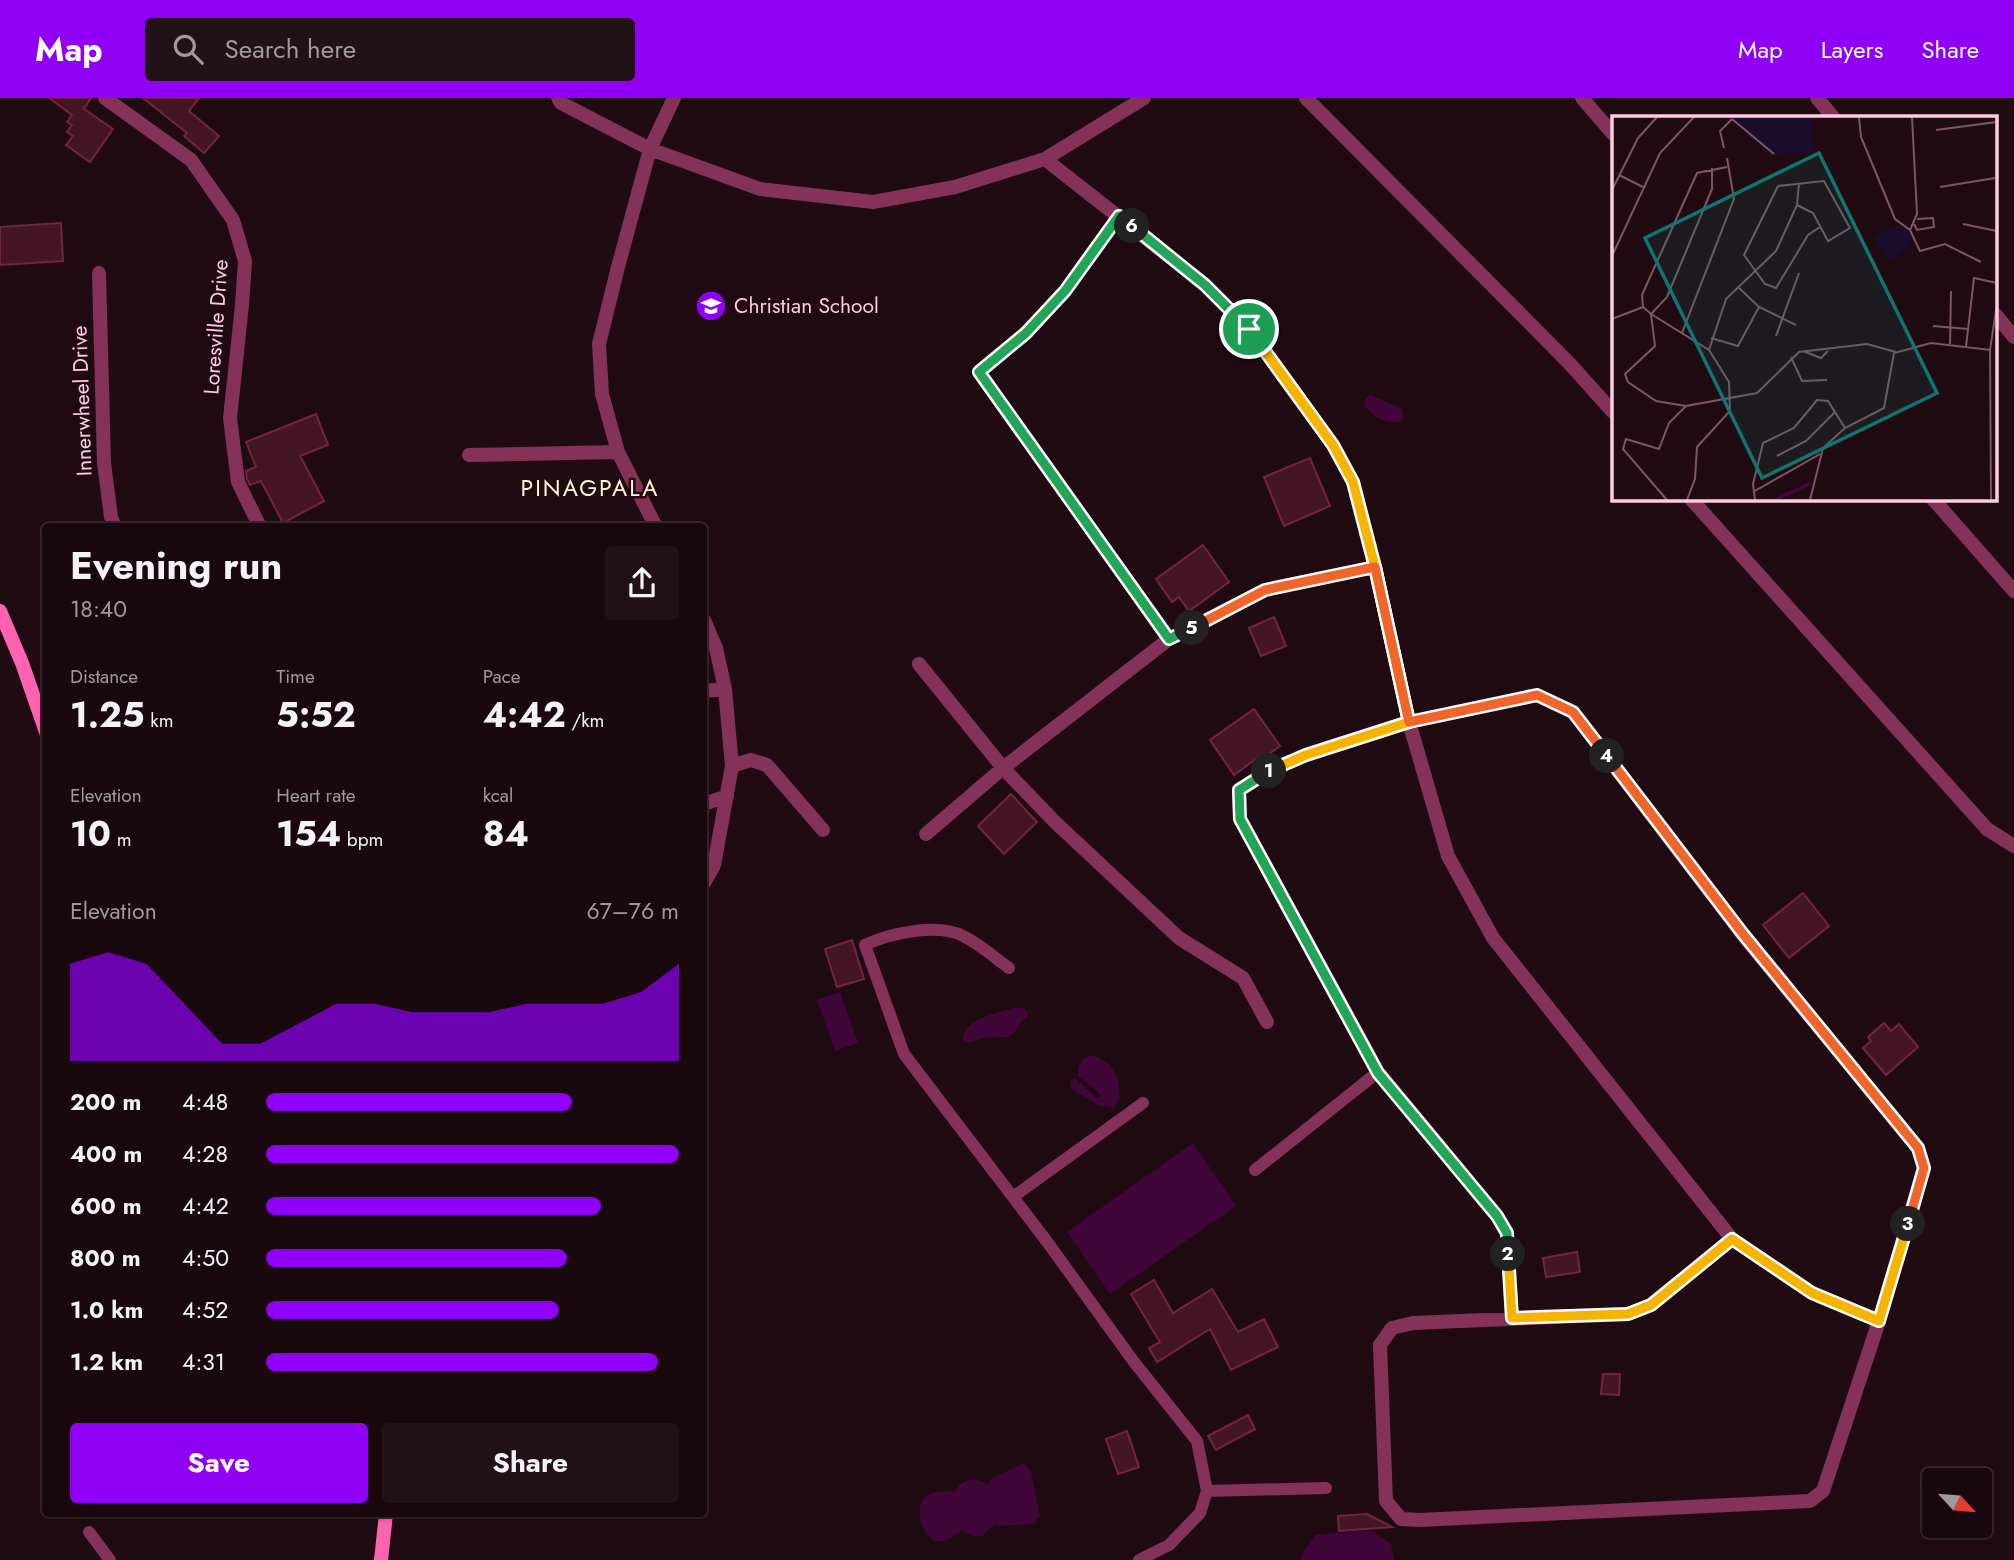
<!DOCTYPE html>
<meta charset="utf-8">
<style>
:root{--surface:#19080e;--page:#221117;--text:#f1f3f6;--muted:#9f9a9e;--line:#37292e;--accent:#9100f6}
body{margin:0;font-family:Jost,sans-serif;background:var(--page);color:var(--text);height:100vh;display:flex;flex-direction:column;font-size:26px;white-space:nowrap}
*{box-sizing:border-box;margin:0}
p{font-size:23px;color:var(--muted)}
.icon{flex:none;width:38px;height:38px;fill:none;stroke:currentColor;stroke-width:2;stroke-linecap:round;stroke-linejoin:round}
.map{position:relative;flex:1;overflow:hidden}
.panel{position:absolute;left:42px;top:425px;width:665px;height:994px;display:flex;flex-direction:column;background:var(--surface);border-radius:7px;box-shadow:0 2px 5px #0004,0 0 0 2px var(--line)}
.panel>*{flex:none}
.needle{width:46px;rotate:116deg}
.tools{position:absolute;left:1922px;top:1370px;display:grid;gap:14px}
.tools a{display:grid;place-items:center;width:70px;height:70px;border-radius:7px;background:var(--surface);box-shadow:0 2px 5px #0004,0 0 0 2px var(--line);font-size:35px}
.pin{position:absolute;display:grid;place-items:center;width:60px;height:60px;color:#fff;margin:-30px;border:4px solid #fff;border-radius:50%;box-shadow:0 2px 7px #0007}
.km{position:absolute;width:35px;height:35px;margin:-18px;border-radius:50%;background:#222;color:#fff;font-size:19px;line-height:35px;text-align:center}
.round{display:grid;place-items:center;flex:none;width:74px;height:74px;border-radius:7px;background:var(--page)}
.overview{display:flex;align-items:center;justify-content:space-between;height:119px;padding:0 28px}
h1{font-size:38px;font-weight:700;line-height:52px}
.metrics{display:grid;grid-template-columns:repeat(3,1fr);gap:10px;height:119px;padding:7px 28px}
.metrics div{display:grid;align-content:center}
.metrics b{font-size:35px;font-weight:700}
.metrics small{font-size:19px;font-weight:400}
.metrics p{font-size:19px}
.chart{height:196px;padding:14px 28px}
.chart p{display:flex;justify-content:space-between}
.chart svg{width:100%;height:126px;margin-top:7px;fill:var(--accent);opacity:.7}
.button{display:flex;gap:14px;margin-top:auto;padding:14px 28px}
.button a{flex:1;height:80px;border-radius:7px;background:var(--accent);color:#fff;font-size:28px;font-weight:700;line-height:80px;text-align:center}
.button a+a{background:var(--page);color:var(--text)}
ul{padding:0 28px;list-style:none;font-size:23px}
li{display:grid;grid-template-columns:112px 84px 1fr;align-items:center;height:52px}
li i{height:18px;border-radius:9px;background:var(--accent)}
header{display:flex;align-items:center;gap:42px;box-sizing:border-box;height:98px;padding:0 35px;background:var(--accent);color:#fff}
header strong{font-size:33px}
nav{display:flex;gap:38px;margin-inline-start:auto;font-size:24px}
.search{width:490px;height:63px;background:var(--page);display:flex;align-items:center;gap:18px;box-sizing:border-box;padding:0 24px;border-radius:7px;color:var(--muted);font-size:26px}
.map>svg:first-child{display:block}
</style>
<header>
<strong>Map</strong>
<div class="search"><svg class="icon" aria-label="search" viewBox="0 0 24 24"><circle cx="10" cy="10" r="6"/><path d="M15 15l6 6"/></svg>Search here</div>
<nav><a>Map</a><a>Layers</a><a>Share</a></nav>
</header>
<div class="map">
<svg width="2014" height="1462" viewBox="0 0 2014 1462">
<rect width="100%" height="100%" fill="#210b13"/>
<path fill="#400539" d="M1370,297C1373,298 1399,309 1402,311L1404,321C1391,330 1372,319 1364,307L1365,302Z
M840,894L858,945L835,953L817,902Z
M1013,910H1024L1028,914V919L1021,924L1013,936L1007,939L983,940L968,945L963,942C963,921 997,915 1013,910Z
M1092,957C1114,964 1122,981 1119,1003L1113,1010L1098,1007L1070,990L1071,983L1075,980L1097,1000L1102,999L1097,993L1078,978V969L1083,961Z
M1193,1045L1236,1108L1110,1196L1067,1134Z
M1024,1365L1031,1374L1040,1418L1034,1426L998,1428L995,1426L982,1438H972L962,1432C944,1448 928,1449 921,1423C915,1398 932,1391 954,1394C965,1380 972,1378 988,1387L992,1380Z
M1370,1432L1391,1446L1394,1462H1301V1457L1316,1437Z"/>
<path fill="#441524" stroke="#72253d" stroke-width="2" d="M49,0H91L84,11L113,31L90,64L66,47L73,38L67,34L72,27L67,24L72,17Z
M143,0H199L189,13L219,38L204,55L184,38L187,35Z
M61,125L63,163L0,167V129Z
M316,316L328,347L300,358L324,403L283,425L261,383L250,387L247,381L246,373L256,369L246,344Z
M1310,360L1330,408L1284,428L1264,379Z
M1203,447L1229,484L1189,513L1179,499L1172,504L1156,481Z
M1274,519L1286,548L1261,558L1249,530Z
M1254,611L1280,648L1262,661L1260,658L1234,677L1210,642Z
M1011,696L1037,724L1004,756L978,728Z
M1803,795L1829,828L1789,860L1763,827Z
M852,842L864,881L837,889L825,851Z
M1884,925L1891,933L1899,926L1918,949L1886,977L1863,950L1871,943L1868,939Z
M1577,1154L1580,1174L1546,1179L1543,1160Z
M1154,1182L1173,1215L1212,1191L1238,1234L1264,1221L1278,1249L1231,1272L1210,1231L1157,1264L1149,1250L1160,1244L1131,1196Z
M1603,1276H1620L1619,1297L1601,1296Z
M1248,1317L1255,1331L1216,1352L1208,1338Z
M1127,1333L1139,1369L1118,1376L1106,1341Z
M1367,1416L1392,1429L1339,1433L1338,1418Z"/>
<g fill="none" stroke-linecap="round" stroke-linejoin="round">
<path stroke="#853259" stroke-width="12" d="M1009,870C995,860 980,846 963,838C938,825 890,835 865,847L904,956L1048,1145L1134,1264L1197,1343L1207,1393L1200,1415L1169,1447L1139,1462
M1255,1072L1378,974
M1013,1099L1143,1005
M1207,1393L1326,1390
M89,1434L110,1462"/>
<path stroke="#853259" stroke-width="14" d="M105,0L191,62L233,122L245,163L242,207L230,320L238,384L260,429
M558,0L561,5L650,51L760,91L873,104L955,89L1045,61L1144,0
M1306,0L1570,266L1613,314
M1582,0L1613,36
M1817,0L1833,19
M1045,61L1205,187L1249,231L1333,347L1353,384L1375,469L1409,624L1448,758L1493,840L1732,1141L1812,1195L1879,1223
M1119,118L1065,193L1026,235L979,274L1169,541
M99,175L104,365L111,419L115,429
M1995,216L2014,239
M469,357L618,354
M1691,401L1987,731L2014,748
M1933,401L2014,493
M656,429L618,354L602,296L599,246L618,169L650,51L674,0
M704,522L716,550L725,591L732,668L714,767L704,785
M919,566L1003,670L1055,724L1179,840L1243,880L1267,924
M704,593L725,591
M732,668L751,662L767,667L823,732
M704,706L727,698
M926,736L1003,670L1169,541L1265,492L1375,469
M1512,1220L1507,1135L1497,1118L1378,974L1240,721L1239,692L1274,670L1306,657L1409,624L1537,597L1573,614L1743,837L1918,1050L1924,1070L1879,1223L1823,1393L1810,1403L1420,1422L1401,1421L1386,1403L1380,1247L1392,1230L1413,1225L1628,1216L1651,1207L1732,1141"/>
<path stroke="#ff62af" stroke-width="14" d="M0,513L22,565L46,634
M381,1462L386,1416"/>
</g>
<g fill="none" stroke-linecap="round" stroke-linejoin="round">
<g stroke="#fff" stroke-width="14">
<path id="split-1" d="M1249,231L1333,347L1353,384L1375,469L1409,624L1306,657L1269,673"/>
</g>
<g stroke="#fff" stroke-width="14">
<path id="split-2" d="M1269,673L1239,692L1240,721L1378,975L1497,1118L1507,1135L1508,1156"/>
</g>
<g stroke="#fff" stroke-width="14">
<path id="split-3" d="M1508,1156L1512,1220L1628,1216L1651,1207L1732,1141L1812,1195L1879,1223L1908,1126"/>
</g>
<g stroke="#fff" stroke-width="14">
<path id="split-4" d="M1607,658L1743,836L1918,1050L1924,1070L1908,1126"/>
</g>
<g stroke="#fff" stroke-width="14">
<path id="split-5" d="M1192,530L1265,492L1375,469L1409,624L1537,597L1573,614L1607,658"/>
</g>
<g stroke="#fff" stroke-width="14">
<path id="split-6" d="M1132,128L1119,118L1065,193L1026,235L979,274L1169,541L1192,530"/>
</g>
<g stroke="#fff" stroke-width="14">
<path id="split-7" d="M1132,128L1205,187L1249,231"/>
</g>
<use href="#split-1" stroke="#f5b400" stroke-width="9"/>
<use href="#split-2" stroke="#22a559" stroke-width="9"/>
<use href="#split-3" stroke="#f5b400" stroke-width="9"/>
<use href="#split-4" stroke="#f0652b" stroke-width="9"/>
<use href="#split-5" stroke="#f0652b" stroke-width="9"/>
<use href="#split-6" stroke="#22a559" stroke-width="9"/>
<use href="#split-7" stroke="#22a559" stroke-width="9"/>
</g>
<defs>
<g id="school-disc" transform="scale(1.575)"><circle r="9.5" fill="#9100f6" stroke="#210b13"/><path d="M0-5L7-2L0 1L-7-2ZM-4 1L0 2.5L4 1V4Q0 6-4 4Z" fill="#fff"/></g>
</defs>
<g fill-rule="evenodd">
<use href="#school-disc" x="711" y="208"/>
</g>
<g text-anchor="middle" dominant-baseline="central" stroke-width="5" stroke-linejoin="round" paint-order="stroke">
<g font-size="21" fill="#ffcbe0" stroke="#210b13" text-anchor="start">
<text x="734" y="208">Christian School</text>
</g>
<g font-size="21" fill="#ffcbe0" stroke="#210b13">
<text transform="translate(216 229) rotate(-86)">Loresville Drive</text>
<text transform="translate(82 303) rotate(-92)">Innerwheel Drive</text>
</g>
<g font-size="23" letter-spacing="2" fill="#fff8cd" stroke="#210b13">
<text x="590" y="390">PINAGPALA</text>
</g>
</g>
<g transform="translate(1612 18)">
<rect width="385" height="385" fill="#210b13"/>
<path d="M120,1H203L199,21L205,31L198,37L162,38ZM285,108L297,116L301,127L280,145L261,122Z" fill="#1b0d2c"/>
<path fill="none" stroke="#400539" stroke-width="3.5" d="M163,384L199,367"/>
<path fill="none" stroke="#7a5865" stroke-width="2" d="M247,1L249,21L283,103L298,114M120,3L162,38M324,14L385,6V71M112,32L108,15L120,3M7,59L33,72M328,71L383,62M0,74L26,22L45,1M185,89L201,97L216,125L238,112L212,65L166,70L132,139L153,168L164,172L196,119L208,111M302,108L305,114L322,111L321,102L305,103M351,108L385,115M298,114L305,98L300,1M298,114L308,135L333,128L369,146M0,140L48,37L82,1M126,171L147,191L184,209M0,203L31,191M321,210L356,213M70,217L122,83L115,42M164,220L187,157M99,222L126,230L147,191M338,228L339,175M354,231L362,162L385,167M97,234L114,183L164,135L185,89L187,67M378,234L379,384M191,235L209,242L216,235M179,241L190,265L215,264M74,290L44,285L16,266L13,258L43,230L39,198L55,181L100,73V52M165,340L194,325L223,296M141,376L208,338M55,384L11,333L14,323L47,333L57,307L74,290L145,277L187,236L255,228L284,236M75,384L83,363L85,331L118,295L117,266L97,234L39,198L31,191L30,179L85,57L115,51M143,384L141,368L151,327L182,312L205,284L216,285L233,312M198,384L211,332L233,312L272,292L282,237L319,227L378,234L385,188"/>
<path fill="#0f766e" fill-opacity="0.15" stroke="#0f766e" stroke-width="3.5" d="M207,37L325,277L150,362L33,122Z"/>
<rect width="385" height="385" fill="none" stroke="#ffcbe0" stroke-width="3.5"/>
</g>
</svg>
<div class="tools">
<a><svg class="needle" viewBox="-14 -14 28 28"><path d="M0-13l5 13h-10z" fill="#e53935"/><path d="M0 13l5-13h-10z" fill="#9f9a9e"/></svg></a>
</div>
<div class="pin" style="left:1249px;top:231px;background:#1e9e55"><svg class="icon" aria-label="arrive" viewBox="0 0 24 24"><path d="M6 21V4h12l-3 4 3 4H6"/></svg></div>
<b class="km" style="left:1269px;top:673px">1</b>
<b class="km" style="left:1508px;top:1156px">2</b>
<b class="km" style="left:1908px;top:1126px">3</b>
<b class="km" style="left:1607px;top:658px">4</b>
<b class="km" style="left:1192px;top:530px">5</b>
<b class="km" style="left:1132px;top:128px">6</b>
<section class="panel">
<div class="overview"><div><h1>Evening run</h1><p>18:40</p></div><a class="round"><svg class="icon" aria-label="share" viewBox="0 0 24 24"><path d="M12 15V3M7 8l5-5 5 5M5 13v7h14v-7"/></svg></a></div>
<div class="metrics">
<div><p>Distance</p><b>1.25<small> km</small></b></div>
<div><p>Time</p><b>5:52</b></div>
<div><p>Pace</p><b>4:42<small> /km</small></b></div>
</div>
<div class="metrics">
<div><p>Elevation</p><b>10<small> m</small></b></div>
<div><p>Heart rate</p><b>154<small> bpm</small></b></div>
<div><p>kcal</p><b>84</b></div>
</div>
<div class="chart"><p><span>Elevation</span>67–76 m</p>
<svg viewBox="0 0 160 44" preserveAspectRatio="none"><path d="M0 44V10L10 6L20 10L30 24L40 38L50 38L60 31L70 24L80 24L90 27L100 27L110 27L120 24L130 24L140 24L150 20L160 10V44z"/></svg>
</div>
<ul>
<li><b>200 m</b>4:48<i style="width:74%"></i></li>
<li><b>400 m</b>4:28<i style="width:100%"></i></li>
<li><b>600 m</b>4:42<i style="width:81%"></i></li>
<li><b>800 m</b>4:50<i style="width:73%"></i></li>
<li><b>1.0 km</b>4:52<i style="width:71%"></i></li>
<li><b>1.2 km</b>4:31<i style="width:95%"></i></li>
</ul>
<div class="button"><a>Save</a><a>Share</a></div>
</section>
</div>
